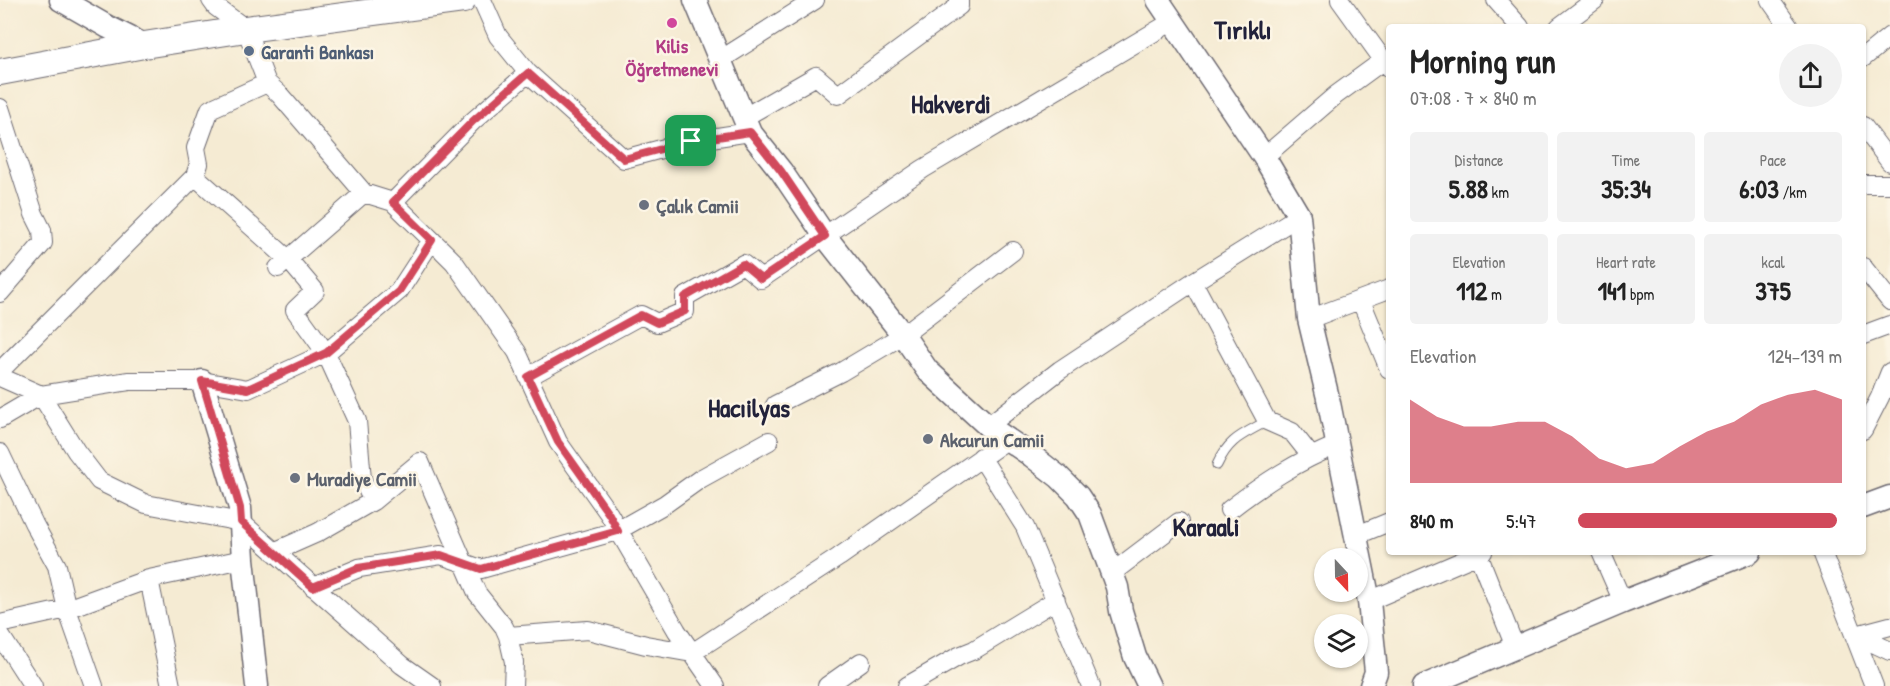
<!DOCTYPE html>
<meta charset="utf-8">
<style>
:root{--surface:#fff;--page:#f2f2f2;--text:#222;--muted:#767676;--accent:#d1495b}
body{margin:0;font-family:"Patrick Hand",sans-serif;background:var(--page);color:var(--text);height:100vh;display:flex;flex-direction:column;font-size:22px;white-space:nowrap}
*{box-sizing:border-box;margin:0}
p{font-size:20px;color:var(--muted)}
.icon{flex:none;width:33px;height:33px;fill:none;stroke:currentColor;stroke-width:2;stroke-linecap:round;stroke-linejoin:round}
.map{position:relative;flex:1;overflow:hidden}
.panel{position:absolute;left:1386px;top:24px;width:480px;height:531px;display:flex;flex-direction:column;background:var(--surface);border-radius:6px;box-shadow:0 2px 4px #0004}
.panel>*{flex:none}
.needle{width:39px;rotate:158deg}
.buttons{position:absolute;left:1314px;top:548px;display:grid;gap:12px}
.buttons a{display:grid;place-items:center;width:54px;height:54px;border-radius:50%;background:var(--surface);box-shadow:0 2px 4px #0004;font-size:30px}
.pin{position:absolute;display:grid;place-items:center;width:51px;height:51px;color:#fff;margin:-26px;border-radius:12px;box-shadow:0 3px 9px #0006}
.round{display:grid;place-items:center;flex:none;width:63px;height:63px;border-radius:32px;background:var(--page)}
.headline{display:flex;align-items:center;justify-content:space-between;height:102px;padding:0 24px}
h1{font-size:33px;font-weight:800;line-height:45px}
.stats{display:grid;grid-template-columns:repeat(3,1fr);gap:9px;height:102px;padding:6px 24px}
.stats div{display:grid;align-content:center;border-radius:6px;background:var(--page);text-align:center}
.stats b{font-size:26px;font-weight:800}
.stats small{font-size:16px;font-weight:400}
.stats p{font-size:16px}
.chart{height:168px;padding:12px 24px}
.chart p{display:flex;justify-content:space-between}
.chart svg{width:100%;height:108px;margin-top:6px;fill:var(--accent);opacity:.7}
ul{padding:0 24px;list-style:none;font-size:20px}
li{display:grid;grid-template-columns:96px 72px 1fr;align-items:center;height:45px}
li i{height:15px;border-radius:8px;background:var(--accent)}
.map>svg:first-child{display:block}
</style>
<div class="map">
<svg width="1890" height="686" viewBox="0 0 1890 686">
<rect width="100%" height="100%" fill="#fcf5e5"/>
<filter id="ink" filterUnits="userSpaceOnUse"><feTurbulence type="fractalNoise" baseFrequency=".0167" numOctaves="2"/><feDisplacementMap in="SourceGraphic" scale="12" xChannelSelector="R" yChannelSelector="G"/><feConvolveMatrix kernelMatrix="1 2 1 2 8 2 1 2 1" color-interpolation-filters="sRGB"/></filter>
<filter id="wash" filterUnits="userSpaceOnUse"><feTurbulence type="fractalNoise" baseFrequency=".008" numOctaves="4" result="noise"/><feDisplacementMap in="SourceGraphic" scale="24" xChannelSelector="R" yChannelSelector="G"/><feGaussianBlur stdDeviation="1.35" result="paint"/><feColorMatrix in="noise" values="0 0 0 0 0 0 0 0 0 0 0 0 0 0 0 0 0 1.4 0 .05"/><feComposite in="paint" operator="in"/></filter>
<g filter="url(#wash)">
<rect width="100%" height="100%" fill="#f5ebd3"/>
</g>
<g filter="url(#ink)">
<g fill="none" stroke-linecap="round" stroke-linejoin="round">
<g stroke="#6c6870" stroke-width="11">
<path id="service" d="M1217,465C1229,438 1243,435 1267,421"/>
</g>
<g stroke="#6c6870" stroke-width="20">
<path id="minor" d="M211,0L216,7L246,29L267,83L279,94L364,193L393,202L454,262L517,352L558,442L609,514L677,631L715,686
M482,0L498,36L528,73L624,159L691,141L750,132
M1340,0L1389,68
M1496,0L1520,27
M1770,0L1789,27
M1559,27L1595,0
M1863,58L1890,36
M720,60L815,0
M0,108L34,214L42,230L43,243L0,293
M743,118L816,76L838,95L959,6V0
M1863,126L1890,162
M1264,157L1336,95L1384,60
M195,176L288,259L315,291L295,310L326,353L357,421L362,479L373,501
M1863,184H1890
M393,202L473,121L528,73
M1863,267L1890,301
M278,268L364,193
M1193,282L1267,421L1292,432L1311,456
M1361,301L1389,369
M1309,319L1389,289
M1863,335L1890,325
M0,371L195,176L199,164L196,148L210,109L267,83
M0,377L41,395L76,451L99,481L146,504L241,522L402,665L432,686
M528,377L641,315L657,323L685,311V297L743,264L761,279L923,169L1173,21
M775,405L841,372L903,335L1013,251
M0,419L41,395L129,381H202L248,389L326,353L399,291L432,240
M988,426L1060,370L1193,282L1299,216
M1863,430L1880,397L1890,372
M0,453L34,524L57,566L67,609L94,686
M981,457L1025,527L1091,686
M1229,510C1264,483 1296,462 1337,445
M1355,536L1389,522
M274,552L317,533L373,501L420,462L477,593L504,627L508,636L514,662L513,686
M1601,552L1623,602
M1822,552L1874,686
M1478,554L1515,647
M1113,572L1179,522
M149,579L171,686
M313,587L359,568L441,555L481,569L617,531L665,504L700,479L769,441
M1369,601L1483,552
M0,624L67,609L149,579L243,559
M0,635L33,686
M1856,635L1890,651
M1856,635L1890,626
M508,636L588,630L646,645L692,653L839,557L1008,439
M827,686L861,662
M907,686L959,656L974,650L1056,600"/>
</g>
<g stroke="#6c6870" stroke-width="25">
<path id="tertiary" d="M61,0L108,27L144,45
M695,0L750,132L781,171L825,236L903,335L927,370L988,426L1032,456L1059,477L1078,496L1090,514L1117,587L1121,611L1135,657L1149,686
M1158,0L1264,157L1299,216L1309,319L1328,398L1369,601L1376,672L1371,686
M202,381L240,508L243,559L257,686
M1863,507L1890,497
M1424,686L1623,602L1750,552"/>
</g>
<g stroke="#6c6870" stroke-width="28">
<path id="secondary" d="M0,72L144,45L246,29L463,0"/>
</g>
<use href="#service" stroke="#fff" stroke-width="9"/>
<use href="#minor" stroke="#fff" stroke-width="18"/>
<use href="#tertiary" stroke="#fff" stroke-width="22"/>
<use href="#secondary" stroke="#fff" stroke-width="26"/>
</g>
</g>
<g fill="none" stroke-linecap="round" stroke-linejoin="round" filter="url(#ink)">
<g stroke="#fff" stroke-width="12">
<path id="route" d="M528,73L624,159L691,141L750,132L781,171L825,236L761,279L743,264L685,297V311L657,323L641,315L528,377L558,442L609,514L618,531L481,569L441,555L358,568L313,587L241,522L240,508L202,381L248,389L326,353L399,291L432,240L393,202L473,121Z"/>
</g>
<use href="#route" stroke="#d1495b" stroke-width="8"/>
</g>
<circle fill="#d1479c" stroke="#fcf5e5" stroke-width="2" cx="672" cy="23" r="6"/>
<circle fill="#5c6f8a" stroke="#fcf5e5" stroke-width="2" cx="249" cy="51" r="6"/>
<g fill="#6b7280" stroke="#fcf5e5" stroke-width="2">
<circle cx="644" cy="205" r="6"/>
<circle cx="928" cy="439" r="6"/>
<circle cx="295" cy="478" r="6"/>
</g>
<g text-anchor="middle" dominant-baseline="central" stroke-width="5" stroke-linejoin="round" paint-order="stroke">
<g font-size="20" font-weight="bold" fill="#b23c85" stroke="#fcf5e5">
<text x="672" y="45">Kilis<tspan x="672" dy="23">Öğretmenevi</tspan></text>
</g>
<g font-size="20" font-weight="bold" fill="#4e5e75" stroke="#fcf5e5" text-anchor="start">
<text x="261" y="51">Garanti Bankası</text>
</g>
<g font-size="20" font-weight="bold" fill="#5b616d" stroke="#fcf5e5" text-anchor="start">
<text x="656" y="205">Çalık Camii</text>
<text x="940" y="439">Akcurun Camii</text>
<text x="307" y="478">Muradiye Camii</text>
</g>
<g font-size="26" font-weight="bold" fill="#22223b" stroke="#fcf5e5">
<text x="1243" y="29">Tırıklı</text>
<text x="951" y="103">Hakverdi</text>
<text x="749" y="407">Hacıilyas</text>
<text x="1206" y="526">Karaali</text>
</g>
</g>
</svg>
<div class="buttons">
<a><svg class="needle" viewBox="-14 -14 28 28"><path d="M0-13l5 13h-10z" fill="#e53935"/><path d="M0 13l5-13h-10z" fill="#767676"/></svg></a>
<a><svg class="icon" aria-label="layers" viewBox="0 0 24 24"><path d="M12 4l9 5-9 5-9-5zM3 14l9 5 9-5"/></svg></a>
</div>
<div class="pin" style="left:691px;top:141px;background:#1e9e55"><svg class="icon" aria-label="arrive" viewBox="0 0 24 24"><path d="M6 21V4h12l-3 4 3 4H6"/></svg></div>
<section class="panel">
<div class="headline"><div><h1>Morning run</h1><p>07:08 · 7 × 840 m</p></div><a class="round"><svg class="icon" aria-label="share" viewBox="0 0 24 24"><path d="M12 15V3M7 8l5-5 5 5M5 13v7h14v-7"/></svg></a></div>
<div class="stats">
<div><p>Distance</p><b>5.88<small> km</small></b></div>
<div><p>Time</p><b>35:34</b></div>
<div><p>Pace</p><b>6:03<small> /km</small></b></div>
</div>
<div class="stats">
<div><p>Elevation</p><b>112<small> m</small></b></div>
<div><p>Heart rate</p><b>141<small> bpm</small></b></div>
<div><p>kcal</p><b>375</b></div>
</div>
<div class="chart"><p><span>Elevation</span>124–139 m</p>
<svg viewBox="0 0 160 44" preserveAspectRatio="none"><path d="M0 44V10L10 17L20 21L30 21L40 19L50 19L60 25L70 34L80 38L90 36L100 29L110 23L120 19L130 12L140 8L150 6L160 10V44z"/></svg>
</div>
<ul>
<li><b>840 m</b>5:47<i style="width:98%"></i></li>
</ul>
</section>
</div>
